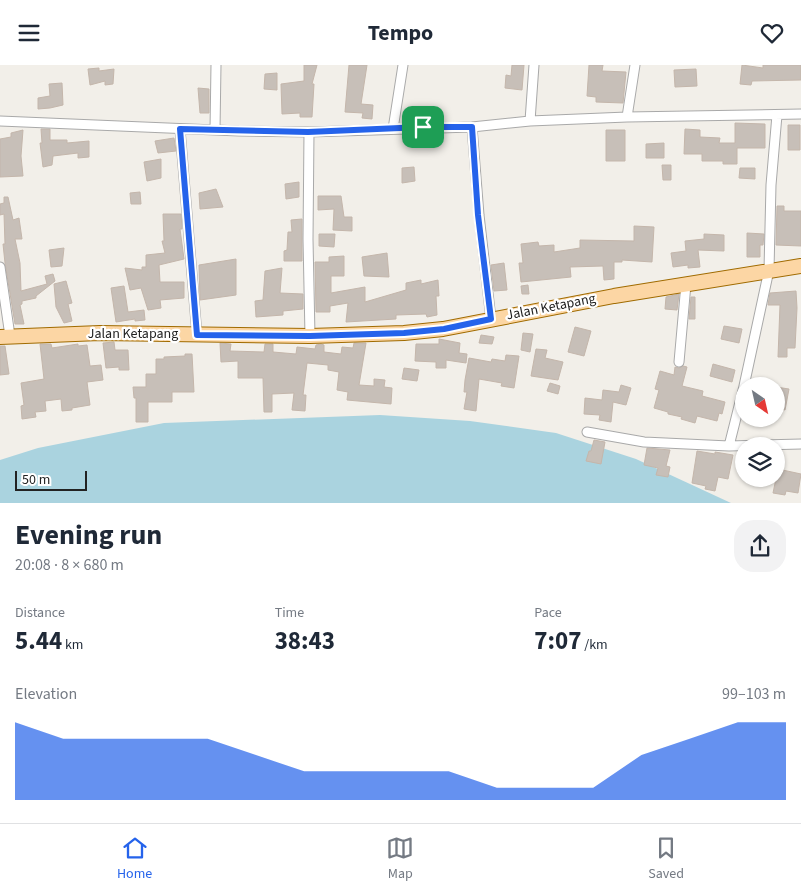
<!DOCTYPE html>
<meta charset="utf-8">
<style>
:root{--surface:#fff;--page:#f2f2f3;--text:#1f2937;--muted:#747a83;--line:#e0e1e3;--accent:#2563eb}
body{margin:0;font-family:"Source Sans 3",sans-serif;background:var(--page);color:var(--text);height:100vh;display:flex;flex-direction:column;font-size:19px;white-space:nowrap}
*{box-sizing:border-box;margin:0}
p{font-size:16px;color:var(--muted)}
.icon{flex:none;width:28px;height:28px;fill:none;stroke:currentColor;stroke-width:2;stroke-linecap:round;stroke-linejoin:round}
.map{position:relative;height:438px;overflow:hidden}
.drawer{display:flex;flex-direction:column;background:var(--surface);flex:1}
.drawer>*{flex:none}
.needle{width:32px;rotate:146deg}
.buttons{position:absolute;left:735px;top:312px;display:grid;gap:10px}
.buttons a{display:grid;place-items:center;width:50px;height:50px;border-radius:50%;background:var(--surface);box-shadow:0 1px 4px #0004;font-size:25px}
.scale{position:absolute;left:15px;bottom:12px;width:72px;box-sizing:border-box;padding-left:5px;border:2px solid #222;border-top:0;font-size:14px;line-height:18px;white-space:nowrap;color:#222;-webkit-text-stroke:4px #fff;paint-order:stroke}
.pin{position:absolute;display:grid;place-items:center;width:42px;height:42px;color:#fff;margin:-21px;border-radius:10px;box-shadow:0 2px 8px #0006}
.round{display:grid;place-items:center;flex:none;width:52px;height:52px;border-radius:20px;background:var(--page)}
.head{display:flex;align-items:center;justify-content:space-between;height:85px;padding:0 15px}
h1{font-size:28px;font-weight:700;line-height:38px}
.figures{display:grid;grid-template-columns:repeat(3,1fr);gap:8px;height:85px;padding:5px 15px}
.figures div{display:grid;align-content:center}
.figures b{font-size:25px;font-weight:700}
.figures small{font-size:14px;font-weight:400}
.figures p{font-size:14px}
.chart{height:140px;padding:10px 15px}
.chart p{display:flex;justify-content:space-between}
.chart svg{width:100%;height:90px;margin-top:5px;fill:var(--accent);opacity:.7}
header{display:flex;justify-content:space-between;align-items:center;height:65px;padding:0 15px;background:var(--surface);font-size:22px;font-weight:700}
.menu{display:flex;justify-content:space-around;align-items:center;height:70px;border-top:1px solid var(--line);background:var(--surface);font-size:14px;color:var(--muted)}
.menu a{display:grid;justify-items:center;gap:2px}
.menu .on{color:var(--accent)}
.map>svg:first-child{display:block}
</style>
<header><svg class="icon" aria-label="menu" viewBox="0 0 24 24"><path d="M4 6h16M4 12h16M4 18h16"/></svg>Tempo<svg class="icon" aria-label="heart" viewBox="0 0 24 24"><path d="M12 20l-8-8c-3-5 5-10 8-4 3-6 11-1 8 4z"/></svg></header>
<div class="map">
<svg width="801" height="438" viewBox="0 0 801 438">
<rect width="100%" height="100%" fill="#f2efe9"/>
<path fill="#aad3df" d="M380,350L470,356L556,368L636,394L731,438H0V395L38,383L164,358Z"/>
<path fill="#c7bfb8" stroke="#c4b6ab" d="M304,0H317L312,19H314L312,52H300V48L282,49L281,19L304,16Z
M349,0H367L361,39L373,40L372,54L362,53L363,48L345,47Z
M512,0H524L522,25L505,23L506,10L511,11Z
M589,0H603L602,6L626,7L623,38L596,37V32L587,31Z
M742,0L763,3V0H801V15L752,16L751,20L740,19Z
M99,3V6L114,4L113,19L105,20V16L90,20L88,4Z
M696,4L697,21L675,22L674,5Z
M277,8V25L264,24L265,9Z
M62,18L63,40L50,43L38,44V33L50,31L49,19Z
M198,23L209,24V48H200Z
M735,58L765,59V83H737V99H723V96H702V89H684L685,64L700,65V72L720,73L719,78H735Z
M788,60H800V85H788Z
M41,64H50V75H67V78L89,76V92L78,93V88L53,91L52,100L43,102L40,78H42Z
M23,65L21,91L23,111L0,112V74L11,72V68Z
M606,65H625V96H606Z
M174,73L176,86L158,88L155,76Z
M664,78V93H646V79Z
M161,94V113L147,116L144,97Z
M662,100H671V115H663Z
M414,102L415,116L402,118V103Z
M740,103H755V114L739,113Z
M299,117V132L286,134L285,119Z
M216,124L223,142L200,144L199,128Z
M140,127L141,139H131L130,128Z
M318,131H341L344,152H352V166L333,165L334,144L318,145Z
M4,132H8L13,155L19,153L22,174H15L20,198L21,226L47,219L45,211L53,209L55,216L36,231V233L22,236V239L20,240L24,259H15L5,198L3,179H5L4,149L0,150V139L4,138Z
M777,141H784V146H801V181L776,180Z
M163,149H181L182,164H180L184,194L159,200L160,217H184V233L160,235L161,243L148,245L141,223L130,225L125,203L142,205V202H146V190L165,188L162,176H164Z
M302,154V196H284V186L287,185L288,167H292L291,155Z
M634,161L654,162L652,197L622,195V197H614V214L604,215L603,201L570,202L571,212L521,217L519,198H523L521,179L538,177L539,181L554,180V187L580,183V175L634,176Z
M747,168L764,169L763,180H760V192H747Z
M319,169H335L334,182L319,181Z
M704,169L724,170V186L698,185L700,202L688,203V200L673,202L671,188L686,186L685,176L704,174Z
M64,183L62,201L51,202L49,185Z
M387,188L389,212L364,211L362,192Z
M344,191V211H331V228L365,222V237L406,225V218L421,215V219L438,215L439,231H436L437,250L427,252L426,249L396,250V254L346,257L348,238L330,241V247H316L315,197H329V192Z
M236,194V230L200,235L199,200Z
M504,198L507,225L494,226L491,200Z
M282,203L280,228L303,229V244L283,246V250L256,252L255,236L263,235L265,206Z
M66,216L72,238L68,239L72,256L64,258L56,242L54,219Z
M528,220L529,229H522L521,221Z
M124,221L128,247L144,245L145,255L135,256V254L116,257L111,223Z
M796,226L797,243L795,283H787V292H778L780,240H768L770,228Z
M679,229L677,245L665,244L666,232Z
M691,232H695V254H689Z
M724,261L742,264L739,278L721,274Z
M575,262L591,266L584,291L568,287Z
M523,268L533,269L530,287L521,285Z
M481,270L494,272L492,279L479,278Z
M439,274L460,278L459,288L467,289L466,298L446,295V303H436V297L415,296L416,279H439Z
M114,277L115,285H128L129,305H119V302L106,303L103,278Z
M220,278L231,279L230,286L264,287L265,279H273V287L296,289L297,282L315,284L316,280L321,279L324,280V287L341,289L342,282L353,283L354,278H366L359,320L374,321V314L385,315L384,322L392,323L391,339L347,335L348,327L337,325L339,307L328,305V300L307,298L303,330H306L305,346L292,345L294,328L272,329V347H264L263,313H238V296L221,297Z
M40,279H51L52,283L78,279V281L87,280L90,301L101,300L103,315L87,317L90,340L72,343V345L62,346L61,334L45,336L46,346L35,347L36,352L22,354L21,341L24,340L21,318L44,314Z
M0,281H5L9,309L0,310Z
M536,284L547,285L545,293L563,297L558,315L531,311Z
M185,289H192L194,327H172V337H148V357H136V333H134L133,322H146V309H156V294H164V292L185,291Z
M506,290L519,291L514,323L501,321L502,318L479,314L476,346L464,344L467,327H464L465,315L469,293L491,297L492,294L505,296Z
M713,299L735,305L732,317L710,311Z
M683,301L687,302L682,321L703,326L702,331L725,337L722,349L719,348L717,356L697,351L695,358L681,354L682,352L668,349V347L654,343L659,325L655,324L660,306L674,310L675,302L679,303Z
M404,303L419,305L417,316L402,314Z
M550,318L560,321L558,329L547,326Z
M621,320L631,323L626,340L613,337L611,357L599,355L600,350L584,349L585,333L602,335L603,325L619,327Z
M776,322L789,324L785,345L776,343Z
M594,375L605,377L601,399L586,396L589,386H591Z
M647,383L670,385L666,401L670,402L668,412L656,410L658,403L644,400Z
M697,386L715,389V387L733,390L728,414L718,412L715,426L705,424L706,421L692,418Z
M778,404L801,409L798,428L786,426L785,430L773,428Z"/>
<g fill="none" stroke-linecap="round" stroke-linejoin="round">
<g stroke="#a9a9a9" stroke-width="11">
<path id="street" d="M627,52L635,0
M0,56L239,66L309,67L472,62L530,56L627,52L801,49
M530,56L534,0
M472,62L479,150L491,254
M180,64L197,270
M393,64L403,0
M215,65L216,0
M309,67L308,174L310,271
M0,202L10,271
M679,297L686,219
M744,321L769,205L771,120L777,50
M744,321L729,381L801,379
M587,367L644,377L729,381"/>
</g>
<g stroke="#a06b00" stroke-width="16">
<path id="primary" d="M0,272L100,268L310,271L404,268L443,264L614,231L801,201"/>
</g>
<use href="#street" stroke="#fff" stroke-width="9"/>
<use href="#primary" stroke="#fcd6a4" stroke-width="14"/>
</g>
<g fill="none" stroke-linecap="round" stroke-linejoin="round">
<g stroke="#fff" stroke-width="10">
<path id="route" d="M423,62H472L478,150L491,254L444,264L404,268L310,271L197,270L180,64L308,67Z"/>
</g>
<use href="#route" stroke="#2563eb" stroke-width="6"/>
</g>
<g text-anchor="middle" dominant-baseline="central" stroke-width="4.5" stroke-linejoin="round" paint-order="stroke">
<g font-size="14" fill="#222" stroke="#fff">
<text transform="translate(551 242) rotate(-11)">Jalan Ketapang</text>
<text x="133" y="269">Jalan Ketapang</text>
</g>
</g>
</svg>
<div class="buttons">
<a><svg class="needle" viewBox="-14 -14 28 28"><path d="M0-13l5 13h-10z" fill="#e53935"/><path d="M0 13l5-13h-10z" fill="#747a83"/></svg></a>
<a><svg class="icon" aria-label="layers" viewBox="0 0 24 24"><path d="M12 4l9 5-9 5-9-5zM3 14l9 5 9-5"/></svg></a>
</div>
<div class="scale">50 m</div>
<div class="pin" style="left:423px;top:62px;background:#1e9e55"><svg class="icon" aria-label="arrive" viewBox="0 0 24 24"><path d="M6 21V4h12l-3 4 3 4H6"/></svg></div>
</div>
<section class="drawer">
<div class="head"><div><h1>Evening run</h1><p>20:08 · 8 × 680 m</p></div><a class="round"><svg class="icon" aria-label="share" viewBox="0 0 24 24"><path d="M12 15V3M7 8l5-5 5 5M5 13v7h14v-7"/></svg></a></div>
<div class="figures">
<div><p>Distance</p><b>5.44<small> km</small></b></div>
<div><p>Time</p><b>38:43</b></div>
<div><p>Pace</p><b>7:07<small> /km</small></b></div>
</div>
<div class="chart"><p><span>Elevation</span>99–103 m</p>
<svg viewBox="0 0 160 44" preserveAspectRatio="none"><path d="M0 44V6L10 14L20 14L30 14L40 14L50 22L60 30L70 30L80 30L90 30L100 38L110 38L120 38L130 22L140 14L150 6L160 6V44z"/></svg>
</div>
</section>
<nav class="menu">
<a class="on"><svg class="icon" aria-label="home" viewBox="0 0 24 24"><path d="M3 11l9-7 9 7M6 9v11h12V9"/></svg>Home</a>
<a><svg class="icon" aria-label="map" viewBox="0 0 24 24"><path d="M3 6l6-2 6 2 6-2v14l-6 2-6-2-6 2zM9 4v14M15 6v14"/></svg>Map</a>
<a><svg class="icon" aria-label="saved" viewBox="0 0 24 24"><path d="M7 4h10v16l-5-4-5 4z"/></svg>Saved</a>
</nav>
